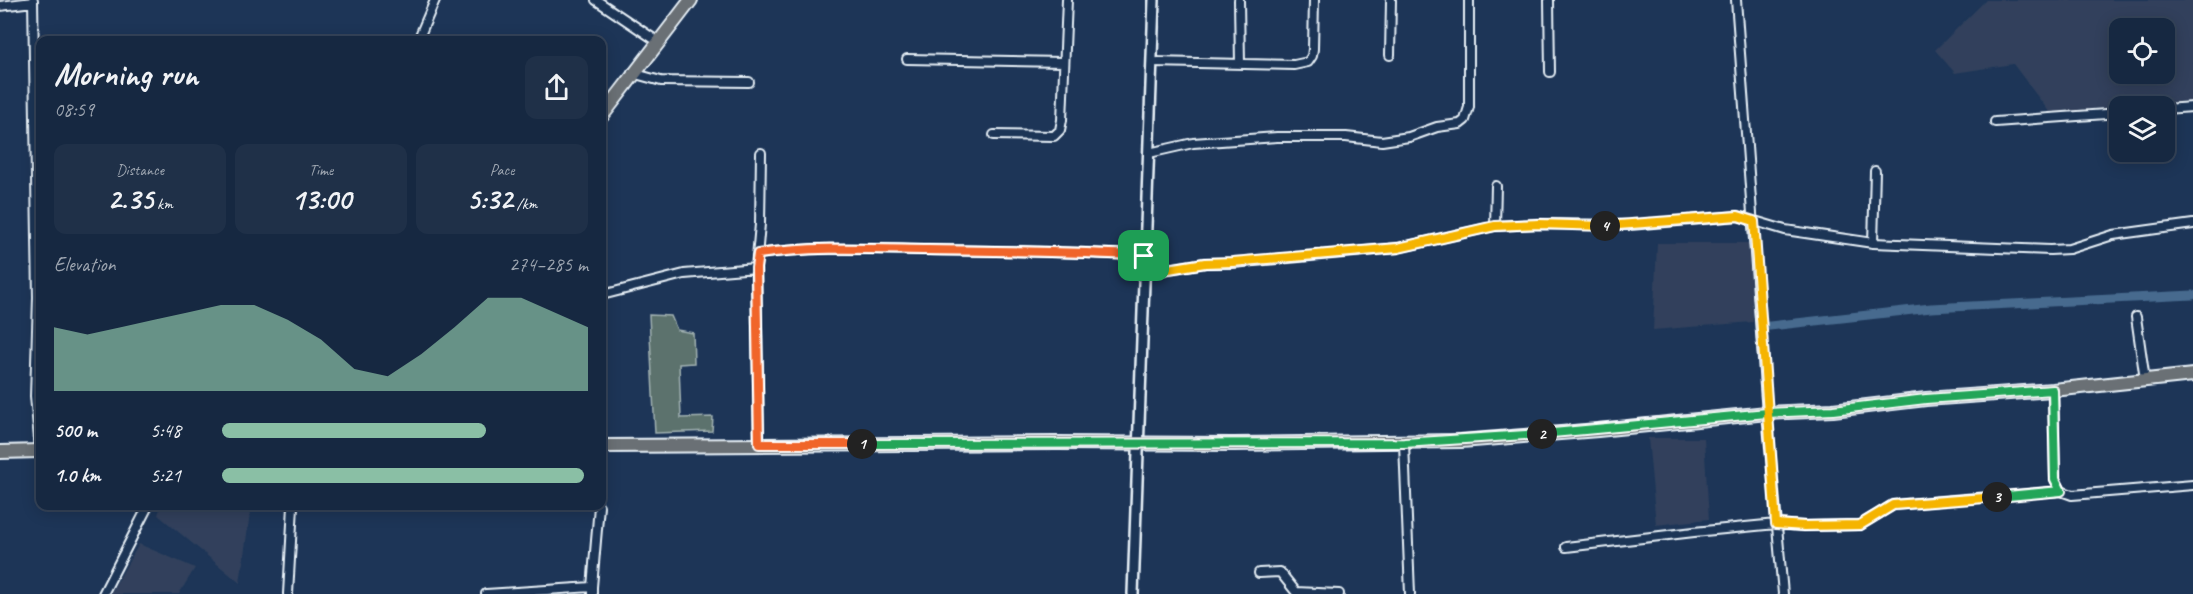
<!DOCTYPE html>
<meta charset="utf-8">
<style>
:root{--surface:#162841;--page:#1f3048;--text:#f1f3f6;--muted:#9ea6b1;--line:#35445a;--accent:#8abfa5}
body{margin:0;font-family:Caveat,sans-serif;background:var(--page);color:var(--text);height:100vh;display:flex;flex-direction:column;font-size:22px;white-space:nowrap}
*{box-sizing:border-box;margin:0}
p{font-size:20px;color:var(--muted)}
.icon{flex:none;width:33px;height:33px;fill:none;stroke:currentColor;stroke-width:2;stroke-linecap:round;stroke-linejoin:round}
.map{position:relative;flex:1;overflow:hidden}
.sheet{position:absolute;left:36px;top:36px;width:570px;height:474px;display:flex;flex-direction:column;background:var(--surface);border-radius:12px;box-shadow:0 3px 15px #0003,0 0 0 2px var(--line)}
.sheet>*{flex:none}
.controls{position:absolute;left:2109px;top:18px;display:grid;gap:12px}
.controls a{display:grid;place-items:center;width:66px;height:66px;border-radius:12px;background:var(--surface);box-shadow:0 3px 15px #0003,0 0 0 2px var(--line);font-size:30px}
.pin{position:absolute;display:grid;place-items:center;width:51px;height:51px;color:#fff;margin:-26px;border-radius:12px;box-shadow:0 3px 9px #0006}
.km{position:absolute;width:30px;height:30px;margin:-15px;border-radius:50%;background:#222;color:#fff;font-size:16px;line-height:30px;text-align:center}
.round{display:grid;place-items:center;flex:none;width:63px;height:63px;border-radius:12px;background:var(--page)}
.summary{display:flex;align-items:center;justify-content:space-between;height:102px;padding:0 18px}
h1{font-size:33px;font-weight:800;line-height:45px}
.figures{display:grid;grid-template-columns:repeat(3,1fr);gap:9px;height:102px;padding:6px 18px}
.figures div{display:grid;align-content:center;border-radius:12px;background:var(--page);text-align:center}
.figures b{font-size:30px;font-weight:800}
.figures small{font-size:16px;font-weight:400}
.figures p{font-size:16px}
.chart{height:168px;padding:12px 18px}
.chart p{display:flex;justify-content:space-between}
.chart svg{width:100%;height:108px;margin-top:6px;fill:var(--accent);opacity:.7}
ul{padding:0 18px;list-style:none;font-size:20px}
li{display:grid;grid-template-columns:96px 72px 1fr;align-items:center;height:45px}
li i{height:15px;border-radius:8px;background:var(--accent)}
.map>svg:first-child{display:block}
</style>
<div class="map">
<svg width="2193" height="594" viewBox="0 0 2193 594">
<rect width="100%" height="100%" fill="#1d3557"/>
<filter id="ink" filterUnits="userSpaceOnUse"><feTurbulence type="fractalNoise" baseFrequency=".0167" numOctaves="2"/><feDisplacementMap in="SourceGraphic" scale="12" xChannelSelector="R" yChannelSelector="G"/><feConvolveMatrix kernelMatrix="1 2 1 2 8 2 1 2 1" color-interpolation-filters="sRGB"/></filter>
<g filter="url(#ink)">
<path fill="#30415c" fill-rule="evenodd" d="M1986,0H2193V101L2050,113L2013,64L1955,73L1935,50ZM2164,28V74H2120V28Z
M1657,243H1755L1753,322L1653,330Z
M1648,438H1704L1709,519L1656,525Z
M161,506H251L240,583L158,515Z
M139,544L195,568L179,594H110Z"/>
<path fill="#5c726d" stroke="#a2b2b2" stroke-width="1.5" d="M649,315L671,316L677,330L693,333L694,363L679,364L681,418L713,417L712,431L655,433Z"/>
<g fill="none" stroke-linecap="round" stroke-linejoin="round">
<path stroke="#466a8e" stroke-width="9" d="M1761,327L1931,308L2193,295"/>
<g stroke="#e8f1f8" stroke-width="12">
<path id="minor" d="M33,0L38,297L35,396L40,451
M596,0L657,41
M1239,0L1240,64
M1549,0L1550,72
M1736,0L1767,413L1783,594
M0,6L33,2
M418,40L435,0
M1390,55L1391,0
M907,59L1063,62
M1152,62L1294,65L1308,62L1312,56L1313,49L1314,0
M632,73L661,81L749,82
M2164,109L2193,107
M1995,122L2120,113
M994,135L1054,136L1060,130L1062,120L1067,0
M1149,153L1193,143L1277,137H1346L1382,141L1409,137L1437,127L1460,124L1465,120L1469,107V0
M1495,226L1496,186
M1873,243L1875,171
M758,254C814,246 872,249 928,250C1000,251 1072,251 1144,256
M1144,273L1205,263H1233L1398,248L1495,226L1539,224L1629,225L1738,216L1785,230L1873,243L2050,250L2069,249L2113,235L2193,224
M602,295L684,274L756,268
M2136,317L2145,380
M2053,390L2055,479L2061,491L2072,495L2193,485
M1404,443L1410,594
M759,444L756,268L760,224L761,153
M1566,547L1694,532L1776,524L1804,526L1860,525L1893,505L2061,491
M1259,573L1280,572L1296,592L1339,594
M592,587L599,506
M103,594L148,506
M288,594L293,506
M486,594L592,587V594"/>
</g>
<g stroke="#e8f1f8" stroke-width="14">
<path id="tertiary" d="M1133,594L1154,0"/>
</g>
<g stroke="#e8f1f8" stroke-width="16">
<path id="primary" d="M602,116L691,0
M602,446L1057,443L1233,444L1461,441L1598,430L1767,413L1833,410L1926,399L2053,390L2193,375
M0,452L40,451"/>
</g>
<use href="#minor" stroke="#1d3557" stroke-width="8"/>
<use href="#tertiary" stroke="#1d3557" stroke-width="9"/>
<use href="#primary" stroke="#6b7074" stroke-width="12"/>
</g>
</g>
<g fill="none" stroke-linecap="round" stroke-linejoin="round" filter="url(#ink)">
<g stroke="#fff" stroke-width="12">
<path id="split-1" d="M862,444H759L756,268L758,254C814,246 871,249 928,250C1000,251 1072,251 1144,256"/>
</g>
<g stroke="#fff" stroke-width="12">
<path id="split-2" d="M862,444L1404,443L1542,434"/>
</g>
<g stroke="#fff" stroke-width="12">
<path id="split-3" d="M1542,434L1767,413L1833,410L1926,399L2053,390L2055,479L2061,491L1997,497"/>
</g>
<g stroke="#fff" stroke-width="12">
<path id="split-4" d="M1605,226L1738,216L1754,221L1776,524L1804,526L1860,525L1893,505L1997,497"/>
</g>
<g stroke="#fff" stroke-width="12">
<path id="split-5" d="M1144,256V273L1205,263L1233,262L1398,248L1495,226L1539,224L1605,226"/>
</g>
<use href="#split-1" stroke="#f0652b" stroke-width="8"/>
<use href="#split-2" stroke="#22a559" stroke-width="8"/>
<use href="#split-3" stroke="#22a559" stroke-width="8"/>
<use href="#split-4" stroke="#f5b400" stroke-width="8"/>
<use href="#split-5" stroke="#f5b400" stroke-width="8"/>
</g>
</svg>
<div class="controls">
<a><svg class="icon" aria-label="locate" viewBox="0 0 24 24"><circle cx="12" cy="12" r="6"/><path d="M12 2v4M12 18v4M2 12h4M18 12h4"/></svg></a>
<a><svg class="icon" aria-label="layers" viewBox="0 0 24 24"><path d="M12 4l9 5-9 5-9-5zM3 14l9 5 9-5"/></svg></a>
</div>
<div class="pin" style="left:1144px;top:256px;background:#1e9e55"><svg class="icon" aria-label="arrive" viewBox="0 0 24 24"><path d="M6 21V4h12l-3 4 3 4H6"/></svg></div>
<b class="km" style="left:862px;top:444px">1</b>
<b class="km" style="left:1542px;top:434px">2</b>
<b class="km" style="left:1997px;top:497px">3</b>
<b class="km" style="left:1605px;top:226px">4</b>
<section class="sheet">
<div class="summary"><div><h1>Morning run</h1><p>08:59</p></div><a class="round"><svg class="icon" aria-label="share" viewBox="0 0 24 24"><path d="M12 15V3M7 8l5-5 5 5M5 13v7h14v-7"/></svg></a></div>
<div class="figures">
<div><p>Distance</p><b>2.35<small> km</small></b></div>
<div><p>Time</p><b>13:00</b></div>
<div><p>Pace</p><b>5:32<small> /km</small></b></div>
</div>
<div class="chart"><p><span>Elevation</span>274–285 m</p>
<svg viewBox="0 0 160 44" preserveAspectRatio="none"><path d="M0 44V18L10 21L20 18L30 15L40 12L50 9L60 9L70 15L80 23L90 35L100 38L110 29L120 18L130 6L140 6L150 12L160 18V44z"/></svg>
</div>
<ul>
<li><b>500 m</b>5:48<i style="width:72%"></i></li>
<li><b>1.0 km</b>5:21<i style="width:99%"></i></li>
</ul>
</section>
</div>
